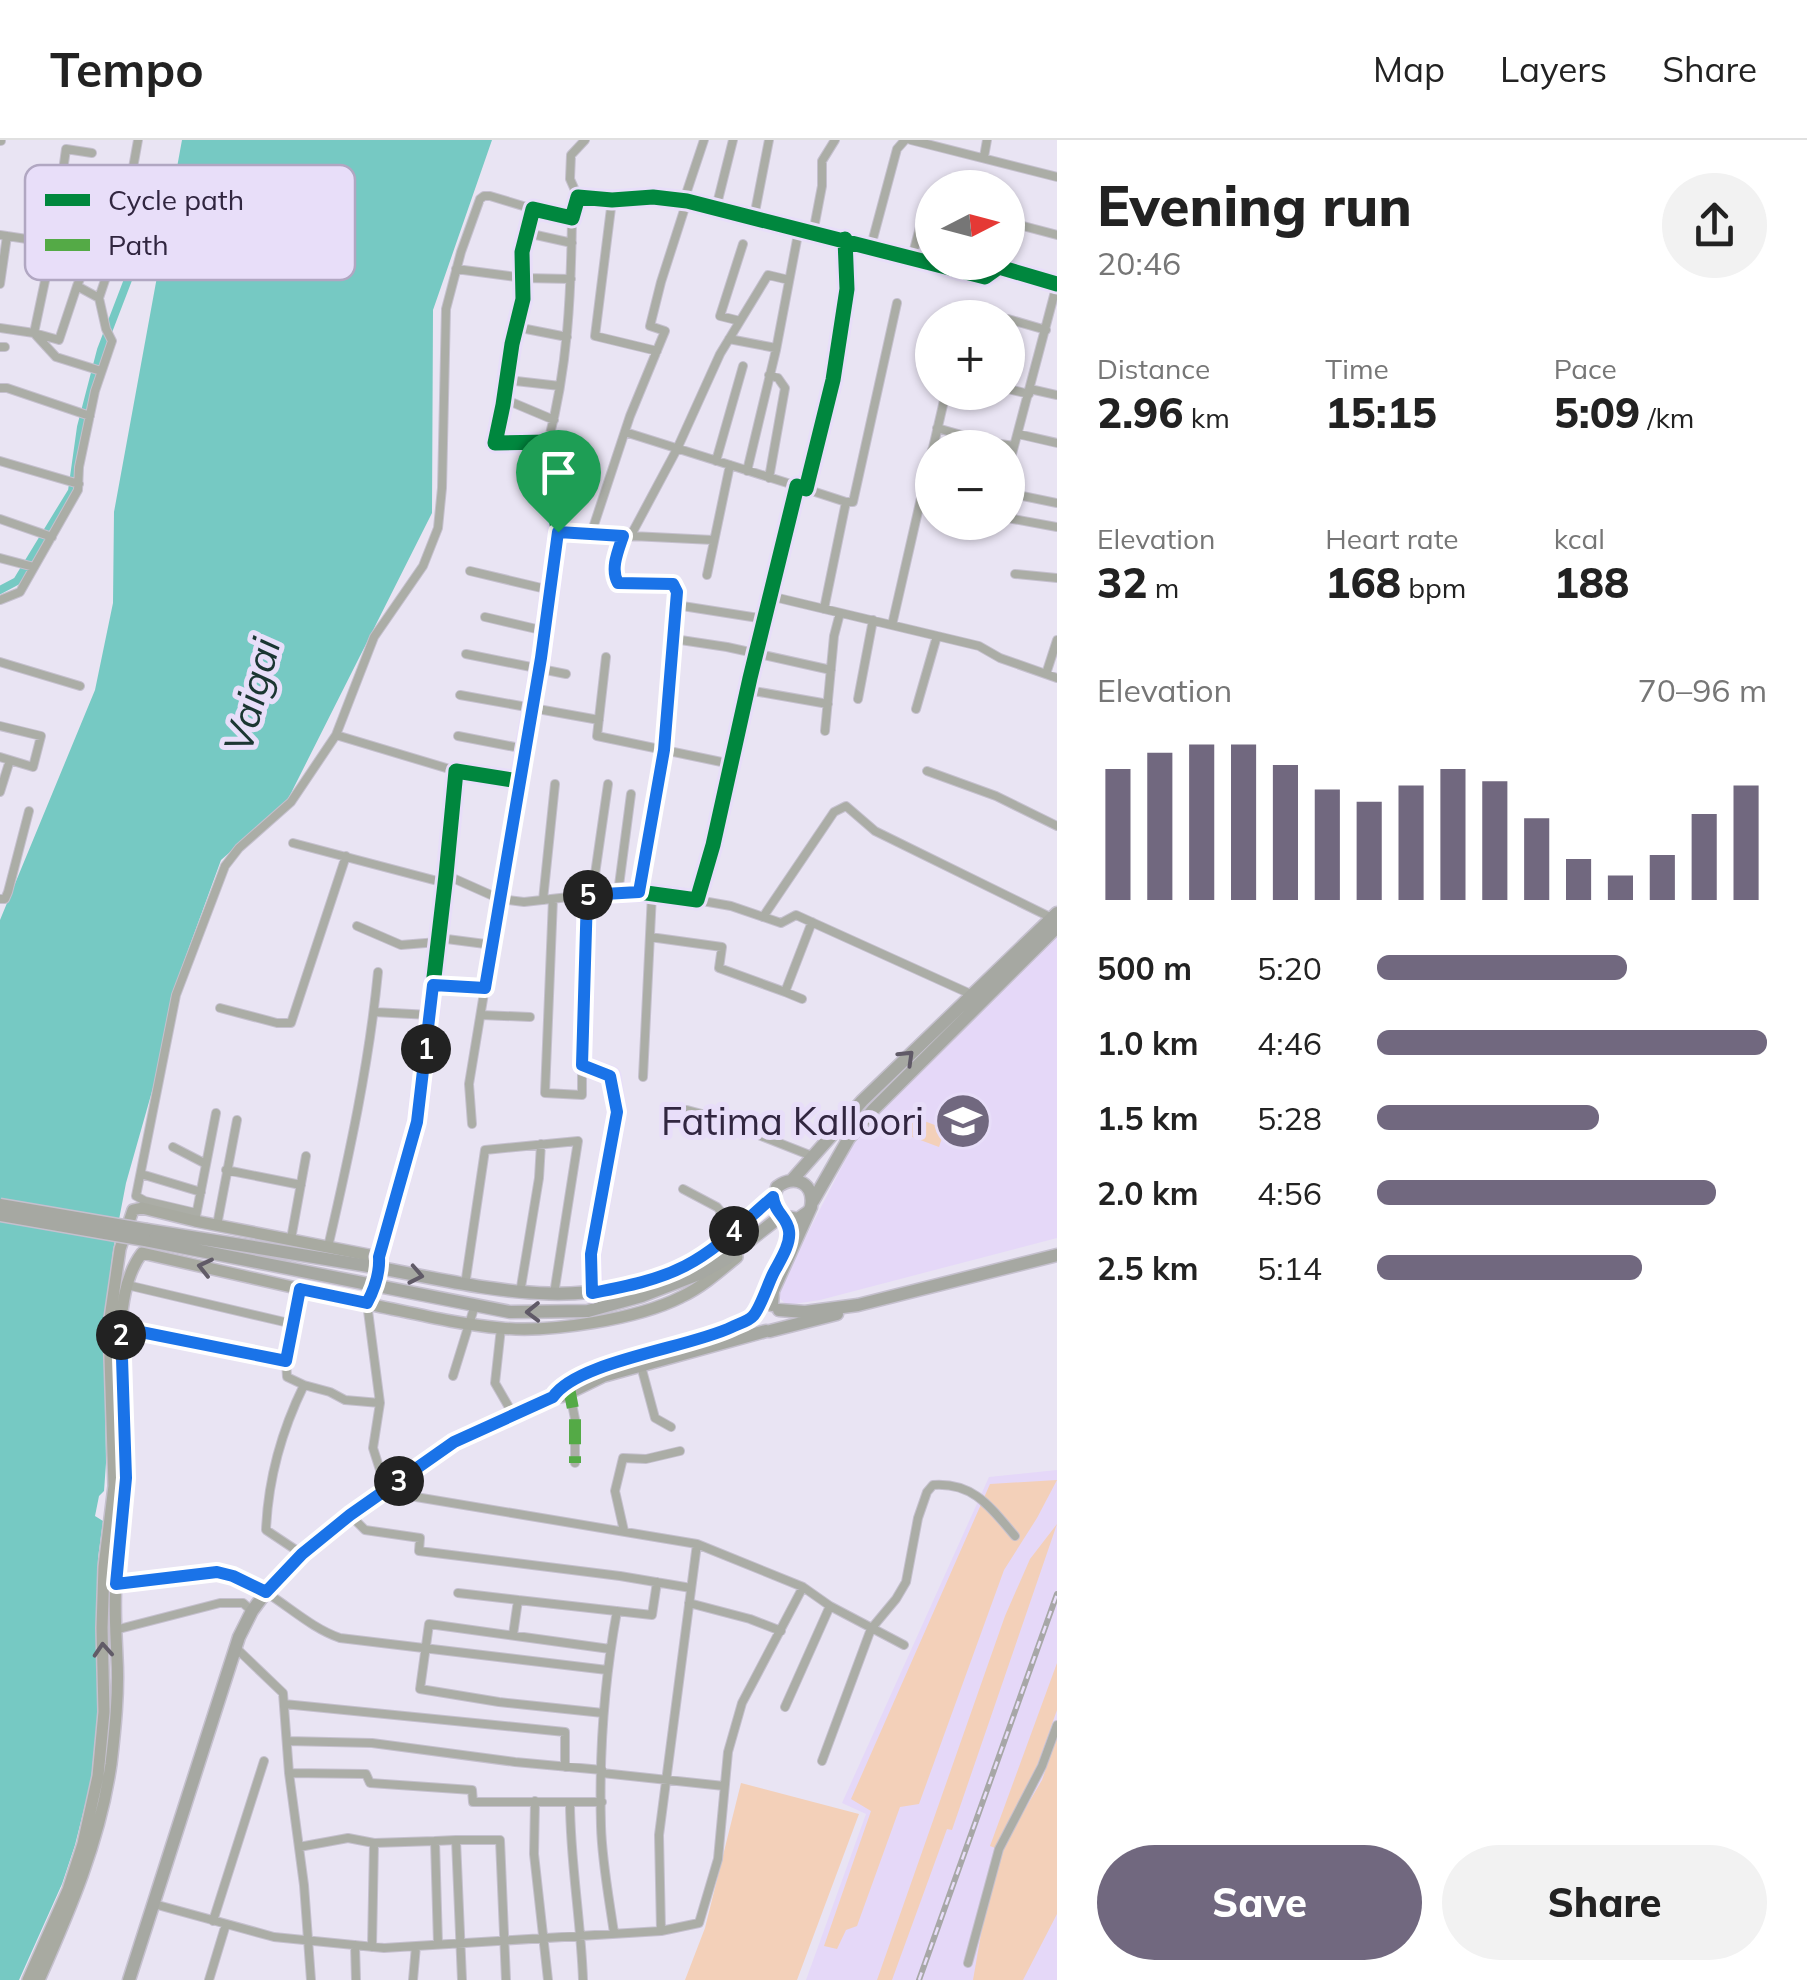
<!DOCTYPE html>
<meta charset="utf-8">
<style>
:root{--surface:#fff;--page:#f2f2f2;--text:#222;--muted:#767676;--line:#e0e0e0;--accent:#71687f}
body{margin:0;font-family:Mulish,sans-serif;background:var(--page);color:var(--text);height:100vh;display:flex;flex-direction:column;font-size:38px;white-space:nowrap}
*{box-sizing:border-box;margin:0}
p{font-size:32px;color:var(--muted)}
.icon{flex:none;width:55px;height:55px;fill:none;stroke:currentColor;stroke-width:2;stroke-linecap:round;stroke-linejoin:round}
.map{position:relative;flex:1;overflow:hidden}
.drawer{display:flex;flex-direction:column;background:var(--surface);width:750px}
.drawer>*{flex:none}
.needle{width:65px;rotate:84deg}
.fabs{position:absolute;left:915px;top:30px;display:grid;gap:20px}
.fabs a{display:grid;place-items:center;width:110px;height:110px;border-radius:50%;background:var(--surface);box-shadow:0 2px 8px #0004;font-size:50px}
.pin{position:absolute;display:grid;place-items:center;width:85px;height:85px;color:#fff;margin:-102px -42px;border-radius:50% 50% 50% 0;rotate:-45deg;box-shadow:0 0 10px #0007}
.pin .icon{rotate:45deg}
.km{position:absolute;width:50px;height:50px;margin:-25px;border-radius:50%;background:#222;color:#fff;font-size:28px;line-height:50px;text-align:center}
.round{display:grid;place-items:center;flex:none;width:105px;height:105px;border-radius:52px;background:var(--page)}
.overview{display:flex;align-items:center;justify-content:space-between;height:170px;padding:0 40px}
h1{font-size:55px;font-weight:800;line-height:75px}
.figures{display:grid;grid-template-columns:repeat(3,1fr);gap:15px;height:170px;padding:10px 40px}
.figures div{display:grid;align-content:center}
.figures b{font-size:42px;font-weight:800}
.figures small{font-size:28px;font-weight:400}
.figures p{font-size:28px}
.chart{height:280px;padding:20px 40px}
.chart p{display:flex;justify-content:space-between}
.chart svg{width:100%;height:180px;margin-top:10px;stroke:var(--accent);stroke-width:6}
.button{display:flex;gap:20px;margin-top:auto;padding:20px 40px}
.button a{flex:1;height:115px;border-radius:60px;background:var(--accent);color:#fff;font-size:40px;font-weight:800;line-height:115px;text-align:center}
.button a+a{background:var(--page);color:var(--text)}
ul{padding:0 40px;list-style:none;font-size:32px}
li{display:grid;grid-template-columns:160px 120px 1fr;align-items:center;height:75px}
li i{height:25px;border-radius:12px;background:var(--accent)}
header{display:flex;align-items:center;gap:60px;box-sizing:border-box;height:140px;padding:0 50px;background:var(--surface);border-bottom:2px solid var(--line)}
header strong{font-size:48px}
nav{display:flex;gap:55px;margin-inline-start:auto;font-size:35px}
main{display:flex;flex:1;min-height:0}
.map>svg:first-child{display:block}
</style>
<header>
<strong>Tempo</strong>
<nav><a>Map</a><a>Layers</a><a>Share</a></nav>
</header>
<main>
<div class="map">
<svg width="1057" height="1840" viewBox="0 0 1057 1840">
<rect width="100%" height="100%" fill="#e9e4f3"/>
<path fill="#e5d8f8" d="M1057,790V1098L820,1160L787,1165L776,1155L857,997L883,966Z
M1057,1330V1840H806L866,1674L842,1663L989,1337Z"/>
<path fill="#f3d0b9" d="M914,977L945,989L939,1007L907,995Z
M1057,1340L1037,1378L1004,1430L919,1664L900,1667L857,1786L846,1790L837,1809L824,1806L871,1671L851,1659L990,1344Z
M1057,1384L952,1690L947,1689L892,1840H877L1005,1476L1030,1419Z
M1057,1523V1570L1038,1623L1021,1661L995,1708L990,1706Z
M1057,1597V1774L1023,1840H973L985,1771L1004,1705L1042,1640Z
M741,1643L859,1674L797,1840H685L705,1788Z"/>
<path fill="#76c9c3" d="M182,0H492L433,170L432,373L286,663L221,720L171,857L164,909L126,1043L113,1111L104,1182L106,1323L104,1351L99,1356L95,1376L103,1381L98,1418L96,1487L98,1570L91,1641L75,1705L62,1744L19,1840H0V780L95,550L113,463L114,372Z"/>
<g fill="none" stroke-linecap="round" stroke-linejoin="round">
<path stroke="#76c9c3" stroke-width="8" d="M0,450L17,441L72,351L81,287L101,210L139,111L172,80"/>
<g stroke="#c5c0ce" stroke-width="10">
<path id="street" d="M911,0L1057,37
M1,1V0
M92,13L66,9L53,103L34,193L56,217L101,231
M984,17L987,0
M578,57L570,39L571,15L585,0
M612,60L595,196L657,211
M684,60L704,0
M716,68L733,0
M754,77L769,0
M1008,82L1057,95
M527,93L572,103
M813,93L822,46V21L835,0
M0,95L53,103L94,104L77,146L99,158L106,189L112,201L95,251L79,327L78,350L20,452L0,460
M871,106L897,9L905,0
M912,117L923,76L926,70L932,67
M456,129L524,138L571,139
M0,144L7,96
M99,158C117,107 129,54 138,0
M991,175L1001,178
M1008,179L1046,190
M740,181L720,176L743,104
M516,187L567,197
M0,188L34,193L59,200L77,146
M729,199L776,208
M0,207H5
M507,240L560,246
M0,248H7L90,276
M1008,249L1029,254
M1030,249L1057,255
M504,259L554,280
M937,288L986,302L1014,306
M625,292L797,346
M1018,294L1057,303
M548,302C568,228 571,154 572,78
M933,308L946,252
M0,321L79,344
M716,321L743,226
M1008,329L1057,144
M747,331L776,210L799,89
M769,338L785,248L778,238L769,235
M806,349L846,362L824,469
M1008,353L1057,363
M846,362H853L897,163
M1008,378L1057,387
M0,379L52,397
M558,392L591,394L630,276L665,191L650,186L661,142L687,61
M591,394L713,400
M623,397C618,411 611,429 618,443L673,444L677,452L674,499L727,507L831,530
M630,397L677,309L720,214L768,135L789,140
M0,418L34,427
M470,431L550,450
M1015,434L1057,438
M707,435L730,325
M770,456L979,506L1000,518L1057,538
M676,465L765,479
M485,477L545,491
M892,485L932,310
M466,514L566,534
M606,517L597,596L731,624
M0,522L80,546
M1046,534L1057,500
M748,550L828,564
M460,555L599,580
M858,559L873,480
M916,569L937,496
M0,586L41,596L33,627L0,617
M825,591L834,496L840,473
M458,596L525,609
M456,631L336,595L374,497L423,426L438,388L442,348L446,169L461,112L480,59L484,56H490L533,69
M927,631L996,656L1057,686
M0,652L10,620
M293,703L445,743
M446,735L500,759L524,762L587,755
M639,752L664,610L674,499
M618,753L631,654
M592,755L608,644
M0,759H5L8,752L29,671
M553,759L545,953L582,955V925
M543,760L555,644
M697,760L731,766L781,783L796,775L975,856
M763,777L834,672L846,666L875,691L1052,778
M357,786L401,805L438,802
M650,797L722,807L719,828L785,852
M439,798L493,805
M433,845L485,848
M802,859L785,852L812,782
M220,868L277,883H291L346,716
M374,872L430,875
M481,875L530,877
M643,937L652,754
M687,970L713,977L812,1016
M472,984L469,944L519,641
M173,1007L206,1024
M226,1030L301,1045
M141,1034L201,1052
M683,1049L717,1067L736,1089
M196,1073L145,1061L136,1056L176,855L225,726L239,708L291,662L336,595
M196,1076L216,973
M217,1085L237,980
M291,1099L306,1016
M328,1107C349,1016 369,925 378,832
M379,1117L417,982L446,735L456,631L519,641L541,518L558,392L548,302L495,303L503,265L512,204L523,159L522,112L533,69L572,78L578,57L612,60L653,57L687,61L985,137L999,127L1057,144
M127,1145L293,1184
M465,1145L485,1010L578,1001L554,1154
M300,1149L286,1221L287,1237L304,1245L330,1252L345,1260L380,1263
M520,1153L539,1038L541,1004
M593,1153L591,1115L617,972L611,936L582,925L587,755L639,752L697,760L713,705L750,538L797,346L806,349L833,240L847,149L845,99
M367,1163L380,1263L373,1308L380,1330L395,1343
M501,1188L495,1243L514,1276
M121,1189L286,1221
M641,1226L655,1278L671,1287
M453,1236L475,1165
M568,1243L575,1279V1323
M386,1352L697,1404L803,1447L830,1466L904,1505
M350,1375L365,1390L420,1398L419,1411L620,1436L691,1448
M624,1391L615,1351L623,1318L646,1319L680,1311
M302,1414L266,1390C268,1341 282,1290 304,1245
M115,1444L217,1432C235,1437 254,1444 270,1455C293,1470 314,1489 340,1498L607,1530
M458,1453L518,1460
M689,1463L750,1479L781,1491
M115,1490L220,1463H243L252,1471
M513,1495L518,1460L652,1475L657,1442
M235,1507L283,1553L289,1633L366,1634L370,1643L472,1650L473,1662H602
M284,1564L565,1592V1627
M785,1567L830,1466
M603,1573L499,1562L420,1549L429,1484L610,1509
M287,1601L372,1603L515,1622L602,1630
M822,1621L871,1489L896,1459L906,1442L918,1378L927,1352L933,1345C974,1342 991,1368 1015,1396
M289,1633L304,1745L311,1840
M602,1633L724,1646
M535,1661L534,1714L548,1840
M570,1662C570,1721 581,1780 583,1840
M456,1700H500L506,1840
M435,1701L456,1700L462,1840
M374,1703L435,1701L438,1804
M299,1707L348,1698L374,1703L372,1807
M154,1764L274,1797L384,1808L416,1806
M213,1781L264,1621
M661,1791L659,1695L697,1404
M614,1793C609,1758 602,1722 601,1686C599,1614 604,1542 617,1471
M355,1805L356,1840
M968,1823L999,1709L1042,1626L1057,1585
M209,1840L226,1784
M413,1840L416,1806L661,1791L699,1783L718,1719L728,1612L742,1563L803,1447"/>
</g>
<g stroke="#c5c0ce" stroke-width="14">
<path id="secondary" d="M28,1840L68,1750L83,1704L98,1636L104,1572L102,1488L104,1427L114,1346L109,1185L120,1109L133,1070L142,1068L195,1081L379,1117C380,1134 375,1148 367,1163
M39,1840C70,1770 100,1701 111,1624C115,1590 119,1553 117,1518C116,1493 114,1468 116,1442C118,1404 126,1367 127,1329C128,1268 104,1163 142,1113C214,1129 286,1146 358,1162C405,1171 453,1184 501,1188C549,1193 638,1179 681,1157C702,1147 719,1132 737,1117"/>
</g>
<g stroke="#c5c0ce" stroke-width="15">
<path id="primary" d="M793,1039L862,961L1057,773
M813,1061L849,998L874,969L1057,787
M147,1090C223,1102 298,1114 374,1127C480,1146 578,1176 682,1127C716,1111 744,1082 773,1057
M145,1100L510,1172L588,1171L642,1156L699,1134L726,1119L781,1076
M772,1165L773,1151L811,1067C815,1044 796,1033 777,1047L773,1063L781,1076L798,1079L808,1072
M779,1170L805,1172L858,1165L1057,1115
M770,1191L837,1174
M587,1234L607,1225L716,1194L754,1176
M129,1840L239,1497L252,1471L266,1452L302,1414L350,1375L454,1302L553,1257L562,1256L603,1236L766,1191"/>
</g>
<use href="#street" stroke="#abada6" stroke-width="8"/>
<use href="#secondary" stroke="#a8aaa1" stroke-width="11"/>
<use href="#primary" stroke="#a6a8a2" stroke-width="12"/>
<g stroke="#a7a7a7" stroke-width="6">
<path id="rail" d="M919,1840L1057,1454"/>
</g>
<use href="#rail" stroke="#e8def9" stroke-width="2.5" stroke-dasharray="8" stroke-linecap="butt"/>
<g stroke="#c5c0ce" stroke-width="15" stroke-linecap="butt">
<path id="primary-bridge" d="M0,1065L147,1090
M0,1075L145,1100"/>
</g>
<use href="#primary-bridge" stroke="#a6a8a2" stroke-width="12"/>
<path stroke="#54aa46" stroke-width="12" stroke-dasharray="25 12" stroke-linecap="butt" d="M568,1243L575,1279V1323"/>
<g stroke="#e8def9" stroke-width="21">
<path id="cycleway" d="M379,1117L417,982L446,735L456,631L519,641L541,518L558,392L548,302L495,303L503,265L512,204L523,159L522,112L533,69L572,78L578,57L612,60L653,57L687,61L985,137L999,127L1057,144
M593,1153L591,1115L617,972L611,936L582,925L587,755L639,752L697,760L713,705L750,538L797,346L806,349L833,240L847,149L845,99"/>
</g>
<use href="#cycleway" stroke="#00873e" stroke-width="15"/>
</g>
<defs><path id="oneway-chevron" d="M-2-3.5L2.5 0L-2 3.5" fill="none" stroke-width="1.6" stroke-linecap="round" stroke-linejoin="round" transform="scale(2.5)"/></defs>
<g stroke="#605a67">
<use href="#oneway-chevron" transform="translate(907 917) rotate(-44)"/>
<use href="#oneway-chevron" transform="translate(416 1135) rotate(11)"/>
<use href="#oneway-chevron" transform="translate(533 1172) rotate(179)"/>
</g>
<g stroke="#615b67">
<use href="#oneway-chevron" transform="translate(205 1127) rotate(-167)"/>
<use href="#oneway-chevron" transform="translate(103 1510) rotate(-94)"/>
</g>
<g fill="none" stroke-linecap="round" stroke-linejoin="round">
<g stroke="#fff" stroke-width="20">
<path id="route" d="M558,392L623,396C618,411 610,429 618,443L673,444L677,452L664,610L639,752L587,755L582,925L610,936L617,972L591,1114L592,1153C623,1147 656,1141 685,1126C718,1109 745,1081 773,1057C775,1074 787,1076 789,1091C791,1105 779,1122 773,1134C768,1144 760,1169 753,1176C749,1181 738,1184 732,1187C689,1208 577,1221 553,1257L454,1302L350,1375L302,1414L266,1452L233,1436L217,1432L116,1444L126,1338L121,1188L286,1221L300,1149L367,1163C375,1148 380,1134 379,1117L417,982L433,845L485,848L541,518Z"/>
</g>
<use href="#route" stroke="#1a73e8" stroke-width="12"/>
</g>
<defs>
<g id="university-disc" transform="scale(2.875)"><circle r="9.5" fill="#71687f" stroke="#e8def9"/><path d="M0-5L7-2L0 1L-7-2ZM-4 1L0 2.5L4 1V4Q0 6-4 4Z" fill="#fff"/></g>
</defs>
<g fill-rule="evenodd">
<use href="#university-disc" x="963" y="981"/>
</g>
<g text-anchor="middle" dominant-baseline="central" stroke-width="10" stroke-linejoin="round" paint-order="stroke">
<g font-size="38" fill="#312640" stroke="#e8def9" text-anchor="end">
<text x="924" y="981">Fatima Kalloori</text>
</g>
<g font-size="40" font-style="italic" fill="#1b3632" stroke="#e8def9">
<text transform="translate(251 555) rotate(-75)">Vaigai</text>
</g>
</g>
<rect x="25" y="25" width="330" height="115" rx="15" fill="#e8def9" stroke="#b1a7c2" stroke-width="2.5"/>
<rect x="45" y="54" width="45" height="12" fill="#00873e"/>
<rect x="45" y="99" width="45" height="12" fill="#54aa46"/>
<g font-size="28" fill="#312640">
<text x="108" y="70">Cycle path</text>
<text x="108" y="115">Path</text>
</g>
</svg>
<div class="fabs">
<a><svg class="needle" viewBox="-14 -14 28 28"><path d="M0-13l5 13h-10z" fill="#e53935"/><path d="M0 13l5-13h-10z" fill="#767676"/></svg></a>
<a>+</a>
<a>−</a>
</div>
<div class="pin" style="left:558px;top:392px;background:#1e9e55"><svg class="icon" aria-label="arrive" viewBox="0 0 24 24"><path d="M6 21V4h12l-3 4 3 4H6"/></svg></div>
<b class="km" style="left:426px;top:909px">1</b>
<b class="km" style="left:121px;top:1195px">2</b>
<b class="km" style="left:399px;top:1341px">3</b>
<b class="km" style="left:734px;top:1091px">4</b>
<b class="km" style="left:588px;top:755px">5</b>
</div>
<section class="drawer">
<div class="overview"><div><h1>Evening run</h1><p>20:46</p></div><a class="round"><svg class="icon" aria-label="share" viewBox="0 0 24 24"><path d="M12 15V3M7 8l5-5 5 5M5 13v7h14v-7"/></svg></a></div>
<div class="figures">
<div><p>Distance</p><b>2.96<small> km</small></b></div>
<div><p>Time</p><b>15:15</b></div>
<div><p>Pace</p><b>5:09<small> /km</small></b></div>
</div>
<div class="figures">
<div><p>Elevation</p><b>32<small> m</small></b></div>
<div><p>Heart rate</p><b>168<small> bpm</small></b></div>
<div><p>kcal</p><b>188</b></div>
</div>
<div class="chart"><p><span>Elevation</span>70–96 m</p>
<svg viewBox="0 0 160 44" preserveAspectRatio="none"><path d="M5 44V12M15 44V8M25 44V6M35 44V6M45 44V11M55 44V17M65 44V20M75 44V16M85 44V12M95 44V15M105 44V24M115 44V34M125 44V38M135 44V33M145 44V23M155 44V16"/></svg>
</div>
<ul>
<li><b>500 m</b>5:20<i style="width:64%"></i></li>
<li><b>1.0 km</b>4:46<i style="width:100%"></i></li>
<li><b>1.5 km</b>5:28<i style="width:57%"></i></li>
<li><b>2.0 km</b>4:56<i style="width:87%"></i></li>
<li><b>2.5 km</b>5:14<i style="width:68%"></i></li>
</ul>
<div class="button"><a>Save</a><a>Share</a></div>
</section>
</main>
